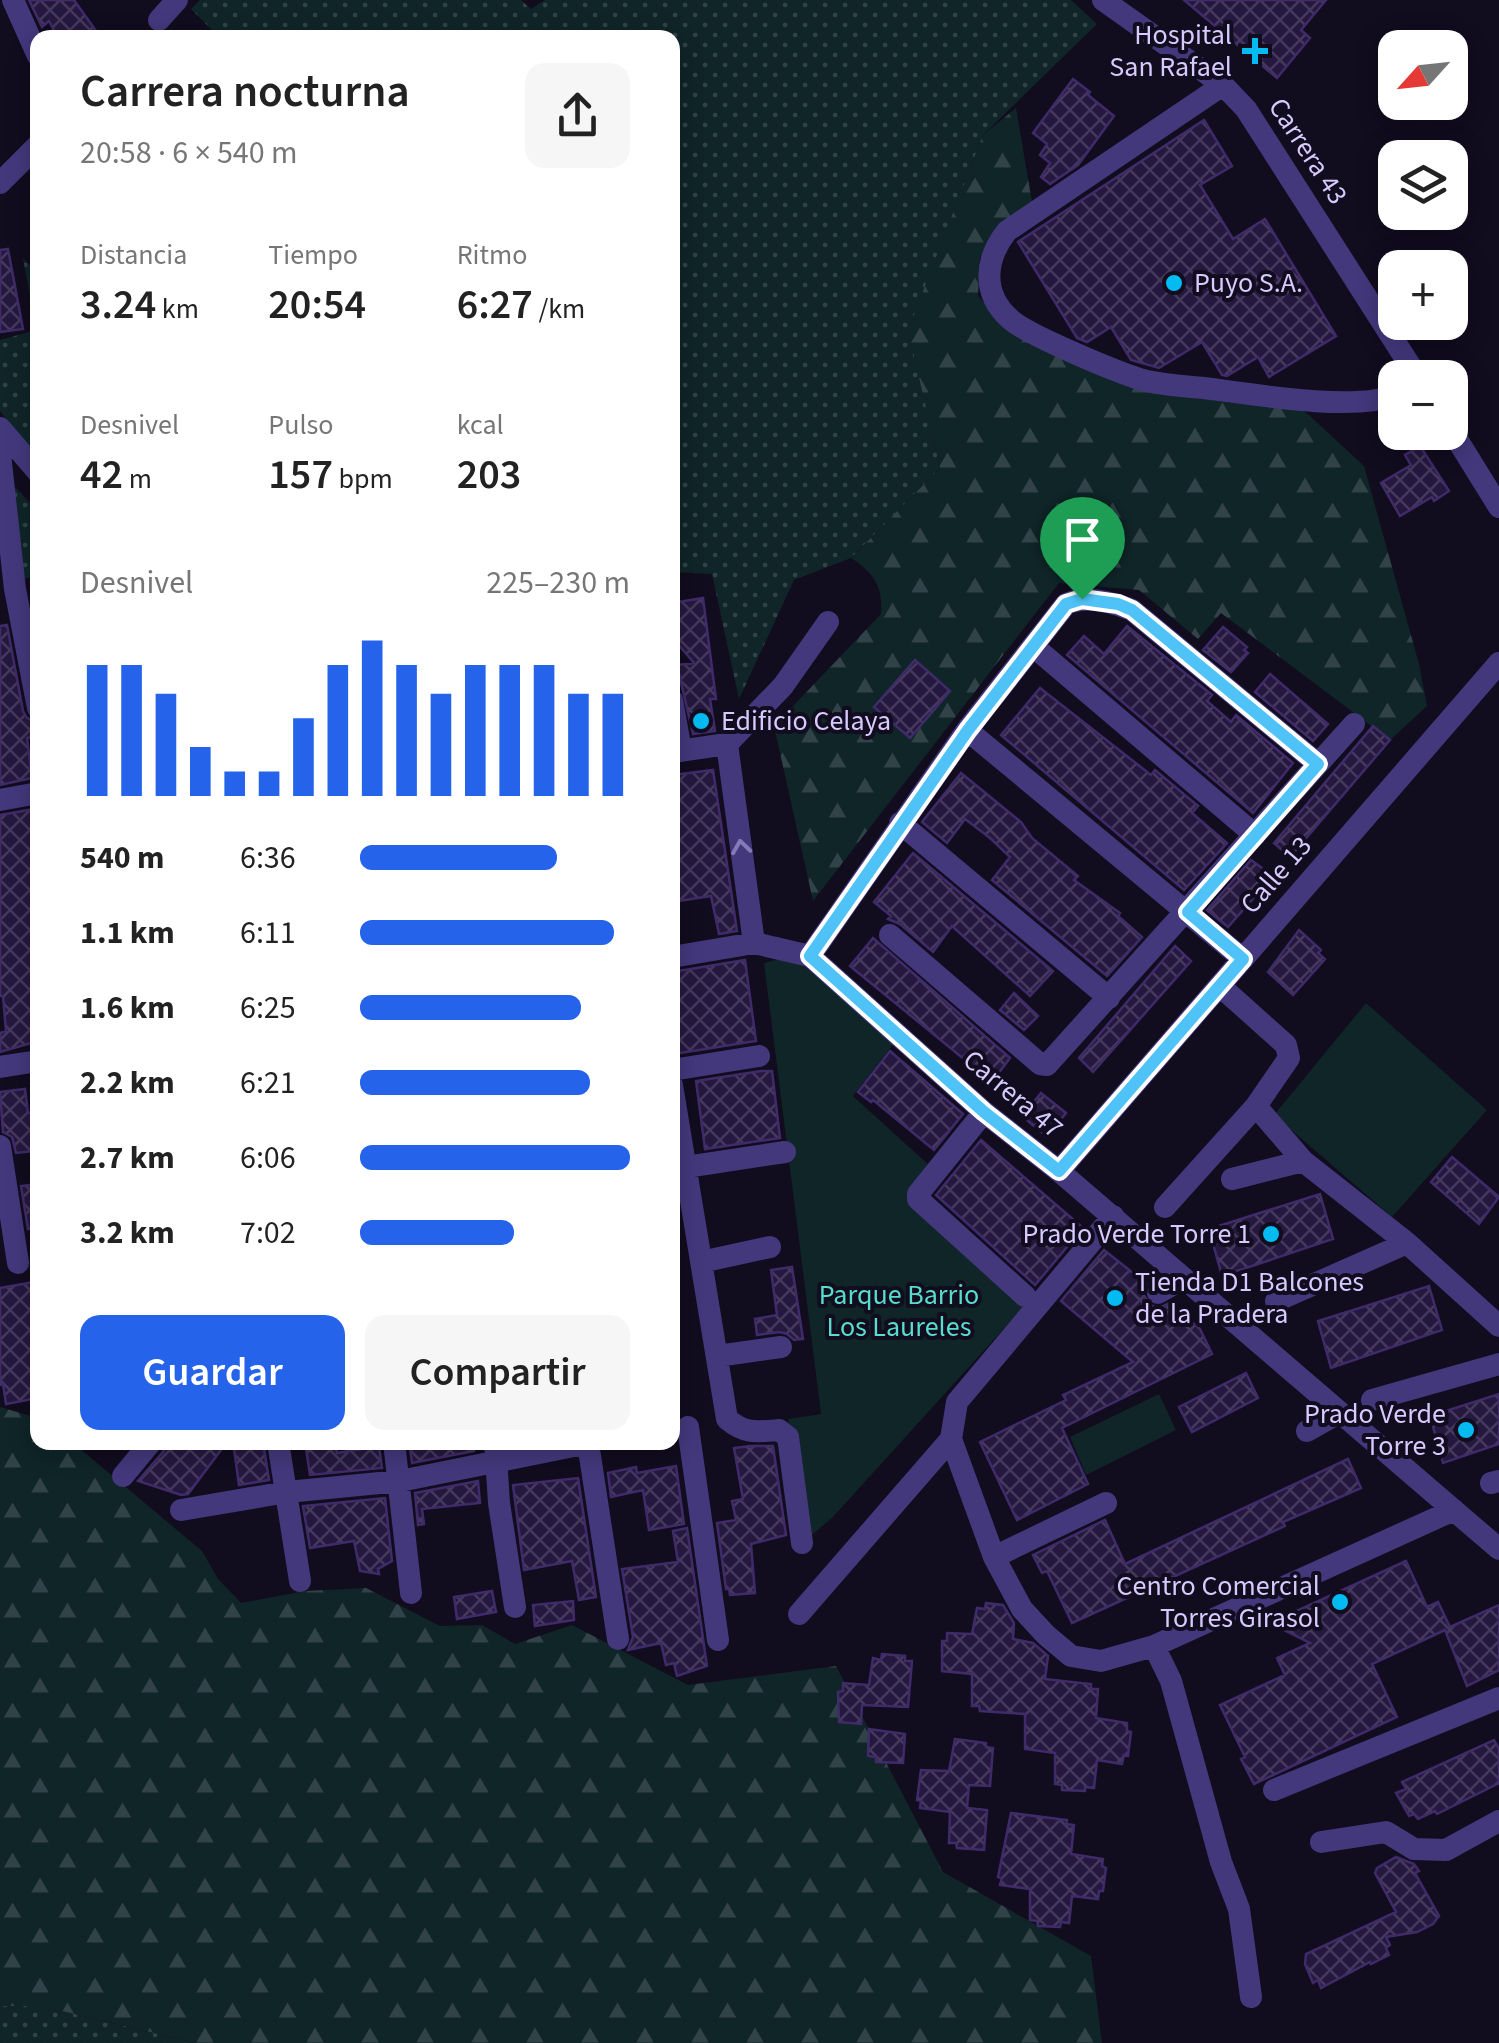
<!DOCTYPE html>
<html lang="es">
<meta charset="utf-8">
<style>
:root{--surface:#fff;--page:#f6f6f6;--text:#222;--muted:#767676;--accent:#2563eb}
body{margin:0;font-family:"Source Sans 3",sans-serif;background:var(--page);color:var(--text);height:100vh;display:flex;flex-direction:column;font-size:38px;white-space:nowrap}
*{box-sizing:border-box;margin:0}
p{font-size:32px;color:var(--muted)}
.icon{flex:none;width:55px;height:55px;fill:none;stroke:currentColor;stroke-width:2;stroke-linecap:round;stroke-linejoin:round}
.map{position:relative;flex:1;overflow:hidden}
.details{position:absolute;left:30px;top:30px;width:650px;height:1420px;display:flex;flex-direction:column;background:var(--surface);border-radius:20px;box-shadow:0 5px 25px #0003}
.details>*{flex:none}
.needle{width:65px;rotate:243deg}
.fabs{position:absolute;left:1378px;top:30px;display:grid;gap:20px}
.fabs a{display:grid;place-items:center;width:90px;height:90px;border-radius:20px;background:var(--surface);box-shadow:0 5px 25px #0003;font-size:50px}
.pin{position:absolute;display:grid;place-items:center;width:85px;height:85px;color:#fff;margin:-102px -42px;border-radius:50% 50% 50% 0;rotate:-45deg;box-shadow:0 0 10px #0007}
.pin .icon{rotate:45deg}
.round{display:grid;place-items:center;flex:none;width:105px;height:105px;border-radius:20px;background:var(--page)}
.headline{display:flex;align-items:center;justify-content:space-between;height:170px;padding:0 50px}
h1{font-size:45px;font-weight:600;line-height:75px}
.metrics{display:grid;grid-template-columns:repeat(3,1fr);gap:15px;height:170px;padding:10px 50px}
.metrics div{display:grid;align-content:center}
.metrics b{font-size:42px;font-weight:600}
.metrics small{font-size:28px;font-weight:400}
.metrics p{font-size:28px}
.chart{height:280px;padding:20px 50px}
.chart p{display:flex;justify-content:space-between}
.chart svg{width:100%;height:180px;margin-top:10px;stroke:var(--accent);stroke-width:6}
.cta{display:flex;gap:20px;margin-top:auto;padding:20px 50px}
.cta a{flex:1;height:115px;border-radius:20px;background:var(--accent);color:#fff;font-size:40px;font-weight:600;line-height:115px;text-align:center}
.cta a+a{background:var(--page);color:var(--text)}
ul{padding:0 50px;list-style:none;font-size:32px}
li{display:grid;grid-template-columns:160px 120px 1fr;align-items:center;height:75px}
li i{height:25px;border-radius:12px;background:var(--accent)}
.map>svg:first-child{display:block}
</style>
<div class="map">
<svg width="1499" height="2043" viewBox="0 0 1499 2043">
<defs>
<pattern id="grass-dots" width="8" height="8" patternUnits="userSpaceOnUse" patternTransform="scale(2.5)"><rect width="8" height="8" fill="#0f2528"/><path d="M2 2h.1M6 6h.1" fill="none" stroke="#314348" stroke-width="1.8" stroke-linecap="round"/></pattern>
<pattern id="forest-firs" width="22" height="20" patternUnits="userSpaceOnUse" patternTransform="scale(2.5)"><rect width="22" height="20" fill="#0f2528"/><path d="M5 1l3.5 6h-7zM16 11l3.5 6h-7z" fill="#314348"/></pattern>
<pattern id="building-cross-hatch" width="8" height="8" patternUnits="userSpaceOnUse" patternTransform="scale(2.5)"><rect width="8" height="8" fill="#25183f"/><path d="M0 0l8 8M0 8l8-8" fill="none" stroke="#44385c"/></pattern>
</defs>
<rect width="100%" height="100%" fill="#110c1e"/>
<path fill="url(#grass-dots)" d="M200,0H521L531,9L545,0H1071L1097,24L983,135L909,330L940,468L851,558L794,580L739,699L712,574L673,572L672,38L219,37L191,9Z
M23,258L38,274L37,437L28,446L0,411V340L36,330Z
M10,482L37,510V576L23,579Z
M0,2006H41L196,2043H0Z"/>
<path fill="url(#forest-firs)" d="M1016,108L1033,208L980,258L978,296L1005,325L1082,365L1298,405L1364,466L1419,664L1427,706L1390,740L1221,613L1198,639L1139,590L1059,583L813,901L774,726L881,614C883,586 874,573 851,558L940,468L908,330L983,135Z
M0,1407L37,1418L38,1442L71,1443L85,1453L202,1551L218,1579L241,1603L305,1591L366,1588L440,1626L482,1625L515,1644L572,1625L688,1685L836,1666L943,1872L1091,1956L1102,2043H196L41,2006H0Z"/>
<path fill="#0f2528" d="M787,957L804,966L895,1042L853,1096L931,1167L911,1197L1027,1303L833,1517L806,1540L788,1419L821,1414L764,963Z
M1366,1003L1487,1110L1392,1217L1274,1115Z
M1159,1394L1176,1430L1086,1475L1070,1437Z"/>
<path fill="url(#building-cross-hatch)" stroke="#402b6a" stroke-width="2.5" d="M29,0H74L101,38H58L49,21L42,27Z
M1184,0H1326L1301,30L1310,38L1277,78Z
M1073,79L1090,92L1088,95L1114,116L1078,165L1050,184L1041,177L1050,163L1040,155L1047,144L1033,133Z
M1204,120L1232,166L1200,185L1233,239L1265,219L1336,336L1269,377L1258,357L1227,376L1222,375L1202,342L1159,368L1131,360L1111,327L1087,342L1077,338L1018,242Z
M8,249L23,329L0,332V250Z
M1420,446L1449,491L1434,501L1432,497L1400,516L1381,483L1411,465L1405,455Z
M703,598L716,699H710L715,731L693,734L677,665L694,663L672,637V603Z
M7,625L23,711L27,718L38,723V737L27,738L32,778L0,785V626Z
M1127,626L1212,695L1207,701L1231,722L1236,715L1293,763L1253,813L1067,655L1084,636L1104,654Z
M1223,627L1247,647L1244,650L1248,653L1231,672L1203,650Z
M915,660L950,691L910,738L874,707Z
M1270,674L1328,724L1313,741L1255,692Z
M1040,688L1151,775L1155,770L1198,806L1192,813L1227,843L1184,890L1001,735Z
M1373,726L1390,740L1290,857L1274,843Z
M713,770L737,931L719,934L711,896L672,902V775Z
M961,773L1021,822L1032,838L1078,876L1074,880L1120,913L1118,916L1142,937L1107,976L992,880L1010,857L990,838L965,819L947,843L922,822Z
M34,809L38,820V1041L0,1052V1033L6,1031L3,996H0V815Z
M913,853L1053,971L1030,996L952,926L933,952L900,924L888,919L891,916L874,902Z
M1251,860L1273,876L1228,927L1207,910Z
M1299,930L1321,950L1318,953L1325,959L1293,995L1268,972Z
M873,938L1010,1058L992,1082L850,966Z
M1175,946L1191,961L1093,1072L1079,1058Z
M745,960L756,1041L674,1054L672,972Z
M1014,993L1038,1016L1024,1030L1000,1010Z
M890,1051L963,1114L934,1150L873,1100L871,1102L858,1092Z
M761,1071H772L780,1138L705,1149L696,1081Z
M25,1089L28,1113L32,1112L35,1151L16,1153L12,1137L3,1132L0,1092Z
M1041,1093L1066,1113L1047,1137L1022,1116Z
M981,1140L1083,1228L1035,1285L936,1195Z
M1452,1157L1499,1197L1479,1224L1431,1182Z
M38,1184V1227L28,1229L21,1186Z
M1320,1194L1333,1239L1222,1276L1209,1229Z
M1104,1250L1147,1284L1143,1294L1150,1305L1159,1308L1170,1303L1200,1329L1212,1354L1062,1428L1088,1484L1017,1520L980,1442L1066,1400L1063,1395L1133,1362L1061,1301Z
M792,1267L803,1339L794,1340L787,1334L780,1332L757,1335L755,1319L777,1315L771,1270Z
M34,1282L38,1300V1398L6,1404L3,1384L0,1385V1288Z
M1429,1286L1442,1330L1331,1368L1318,1321Z
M1246,1373L1258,1398L1192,1432L1179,1407Z
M1499,1394V1444L1443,1463L1430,1416Z
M166,1442H227L188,1494L181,1495L138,1481L163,1452Z
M233,1442H263L269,1480L239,1485Z
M305,1442H335L337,1453L379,1446L382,1468L310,1475Z
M441,1442H473L474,1451L412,1463L410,1448Z
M750,1446H773L786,1535L751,1544L755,1593L730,1595L729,1589H726L717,1523L736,1520L732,1501L743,1499L734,1448Z
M1348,1459L1361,1488L1283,1522L1285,1526L1072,1623L1047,1571L1042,1573L1033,1555L1105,1520L1125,1564Z
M676,1466L684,1524L649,1530L643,1490L611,1497L608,1473L636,1467L637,1473Z
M578,1478L596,1597L579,1600L572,1561L524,1570L513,1485Z
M478,1481L480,1503L422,1509L424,1524L418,1525L415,1493Z
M385,1498L392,1561L378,1569L379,1574L360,1571L354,1541L310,1548L303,1506Z
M687,1528L707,1666L677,1676L674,1663L666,1665L661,1643L628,1650L633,1637L622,1569L678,1562L673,1531Z
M1406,1561L1427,1607L1438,1602L1450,1627L1499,1605V1670L1467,1686L1445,1630L1372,1664L1397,1717L1254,1784L1241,1759L1245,1757L1220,1705L1285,1675L1277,1658L1310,1643L1270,1623Z
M492,1591L496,1612L457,1619L454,1597Z
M573,1601L574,1620L535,1626L533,1605Z
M986,1603L1003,1605L1014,1623L1013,1639L1033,1643L1048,1656L1045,1679L1091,1684V1689H1098L1096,1718L1127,1723V1731L1131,1732L1128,1756L1124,1755L1122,1764L1097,1760L1094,1788L1085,1787V1791L1062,1790V1785L1055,1784V1753L1025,1749V1714L980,1711L979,1706H972V1674L942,1671V1641H947V1633L972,1634L977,1608L985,1609Z
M882,1654L905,1656V1661H912L908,1707L862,1705L861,1724L839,1722L838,1692L843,1691V1683L869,1685L873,1658L881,1660Z
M869,1729L905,1734L903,1763L876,1762V1757L868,1756Z
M955,1739L986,1743V1747L993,1748L990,1786L969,1785L967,1808L987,1810L984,1850L957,1848L956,1843H949L950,1812L920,1808L921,1801L917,1800L921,1770L949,1771Z
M1494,1740L1499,1749V1783L1437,1814L1435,1811L1418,1819L1414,1814L1409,1816L1396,1793L1406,1789L1402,1782Z
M1011,1813L1067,1820L1066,1824L1074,1825L1071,1854L1103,1859L1102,1866L1106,1868L1103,1891H1099L1098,1899L1072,1896L1069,1923L1061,1922L1060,1927L1038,1926L1037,1921L1030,1920V1889L1000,1885L1002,1878L998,1877Z
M1396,1857L1414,1864L1419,1871L1415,1873L1439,1916L1433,1924L1417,1932L1386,1937L1390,1945L1386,1948L1389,1955L1371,1964L1370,1962L1321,1988L1318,1980L1313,1983L1305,1964L1306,1954L1396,1912L1375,1873L1377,1868Z"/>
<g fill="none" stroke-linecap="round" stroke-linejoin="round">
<path stroke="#43387c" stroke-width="22" d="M13,0L38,56
M1103,0L1223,85L1246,109L1418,378
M159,20L177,0
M1223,85L1007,231C985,259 981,293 1010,319C1027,335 1119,373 1143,380C1162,385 1185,386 1204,388C1250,394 1355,412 1395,395
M0,183L38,145
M0,428L38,472
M1450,428L1499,507
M0,454L15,589L38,708
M1033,646L1255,835
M672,700L681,751
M967,730L1243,959
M727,744L754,943
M672,752L727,744L783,686L828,622
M0,800L38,793
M900,823L1109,998
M890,935L1040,1064L1047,1065L1354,724
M810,956L967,730L1066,604C1086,595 1112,602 1132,610L1318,764
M672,957L754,943L810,956L984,1112L1059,1171L1499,1549
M0,1067L38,1061
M672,1070L759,1056
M672,1085L727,1419C745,1434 756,1432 779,1430L788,1437L802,1543
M1256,1106L1303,1161L1407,1243L1499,1326
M984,1112L918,1194V1199L1025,1296
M0,1146L18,1263
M686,1167L785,1152
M1059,1171L1499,663
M1232,1179L1303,1161
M1165,1207L1256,1106L1289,1058L1286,1045L1220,986
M1113,1216L957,1402L951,1439L994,1557L1022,1609L1046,1635L1071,1656L1101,1661L1154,1646L1454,1510
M701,1262L770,1247
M1158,1293L1183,1279
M1276,1301L1407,1243
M717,1356L781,1347
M1372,1400L1499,1364
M688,1427L718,1640
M1307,1431L1339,1413
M278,1442L300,1581
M394,1442L411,1593
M495,1442L499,1503L515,1607
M588,1443L618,1639
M123,1476L151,1442
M1491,1483L1499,1481
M181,1510L287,1492L400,1481L593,1442
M994,1557L1106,1503
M799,1614L951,1439
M1154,1646L1171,1681L1221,1862L1239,1909L1251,1997
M1274,1790L1499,1698
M1321,1842L1386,1832L1414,1849L1446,1850L1499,1821"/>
</g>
<defs><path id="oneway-chevron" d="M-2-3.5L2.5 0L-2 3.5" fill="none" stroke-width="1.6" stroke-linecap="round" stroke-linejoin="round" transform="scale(2.5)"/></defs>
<use stroke="#867ab6" href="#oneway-chevron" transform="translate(741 847) rotate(-98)"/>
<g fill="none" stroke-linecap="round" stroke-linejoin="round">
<g stroke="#fff" stroke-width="20">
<path id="route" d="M1082,599L1118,604L1132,610L1318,764L1188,912L1243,959L1059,1171L984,1112L810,956L968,730L1066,604Z"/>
</g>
<use href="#route" stroke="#4fc3f7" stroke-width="12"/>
</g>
<g fill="#03baf1" stroke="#110c1e" stroke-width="4">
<path d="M1250 36h10v10h10v10h-10v10h-10v-10h-10v-10h10z"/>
<circle cx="1174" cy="283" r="10"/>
<circle cx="701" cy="721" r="10"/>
<circle cx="1271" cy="1234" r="10"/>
<circle cx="1115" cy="1298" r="10"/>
<circle cx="1466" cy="1430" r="10"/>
<circle cx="1340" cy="1602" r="10"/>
</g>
<g text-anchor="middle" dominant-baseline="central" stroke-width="8" stroke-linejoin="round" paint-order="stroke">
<g font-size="28" fill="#d7cafe" stroke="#110c1e" text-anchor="end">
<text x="1232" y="35">Hospital<tspan x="1232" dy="32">San Rafael</tspan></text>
<text x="1194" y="283" text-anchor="start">Puyo S.A.</text>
<text x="721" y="721" text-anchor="start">Edificio Celaya</text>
<text x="1251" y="1234">Prado Verde Torre 1</text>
<text x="1135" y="1282" text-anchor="start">Tienda D1 Balcones<tspan x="1135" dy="32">de la Pradera</tspan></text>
<text x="1446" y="1414">Prado Verde<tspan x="1446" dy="32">Torre 3</tspan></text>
<text x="1320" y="1586">Centro Comercial<tspan x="1320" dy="32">Torres Girasol</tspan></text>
</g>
<g font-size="28" fill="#d7cafe" stroke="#110c1e">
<text transform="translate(1308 151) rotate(57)">Carrera 43</text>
<text transform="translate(1276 875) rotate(-49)">Calle 13</text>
<text transform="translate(1013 1094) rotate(40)">Carrera 47</text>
</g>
<g font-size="28" fill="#57ddcd" stroke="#110c1e">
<text x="899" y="1295">Parque Barrio<tspan x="899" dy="32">Los Laureles</tspan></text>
</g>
</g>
</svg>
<div class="fabs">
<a><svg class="needle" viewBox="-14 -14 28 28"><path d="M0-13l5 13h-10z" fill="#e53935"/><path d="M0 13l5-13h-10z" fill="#767676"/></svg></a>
<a><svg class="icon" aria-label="layers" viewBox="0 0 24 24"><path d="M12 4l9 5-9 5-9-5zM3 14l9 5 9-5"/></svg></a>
<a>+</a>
<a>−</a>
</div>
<div class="pin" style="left:1082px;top:599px;background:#1e9e55"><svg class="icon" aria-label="arrive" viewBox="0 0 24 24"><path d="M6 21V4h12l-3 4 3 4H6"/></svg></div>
<section class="details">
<div class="headline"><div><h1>Carrera nocturna</h1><p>20:58 · 6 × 540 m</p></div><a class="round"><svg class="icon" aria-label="share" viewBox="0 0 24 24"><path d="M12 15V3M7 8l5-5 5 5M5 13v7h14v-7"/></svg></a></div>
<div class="metrics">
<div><p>Distancia</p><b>3.24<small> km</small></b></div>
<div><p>Tiempo</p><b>20:54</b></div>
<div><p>Ritmo</p><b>6:27<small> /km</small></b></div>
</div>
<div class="metrics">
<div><p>Desnivel</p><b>42<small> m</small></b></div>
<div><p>Pulso</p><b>157<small> bpm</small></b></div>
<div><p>kcal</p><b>203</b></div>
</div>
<div class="chart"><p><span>Desnivel</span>225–230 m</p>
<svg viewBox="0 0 160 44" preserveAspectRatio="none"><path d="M5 44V12M15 44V12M25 44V19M35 44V32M45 44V38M55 44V38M65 44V25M75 44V12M85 44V6M95 44V12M105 44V19M115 44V12M125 44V12M135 44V12M145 44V19M155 44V19"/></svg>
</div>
<ul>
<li><b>540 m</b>6:36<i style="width:73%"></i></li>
<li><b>1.1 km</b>6:11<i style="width:94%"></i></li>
<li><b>1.6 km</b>6:25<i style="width:82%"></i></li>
<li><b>2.2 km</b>6:21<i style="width:85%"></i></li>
<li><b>2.7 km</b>6:06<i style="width:100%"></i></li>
<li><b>3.2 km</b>7:02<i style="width:57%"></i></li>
</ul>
<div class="cta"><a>Guardar</a><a>Compartir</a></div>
</section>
</div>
